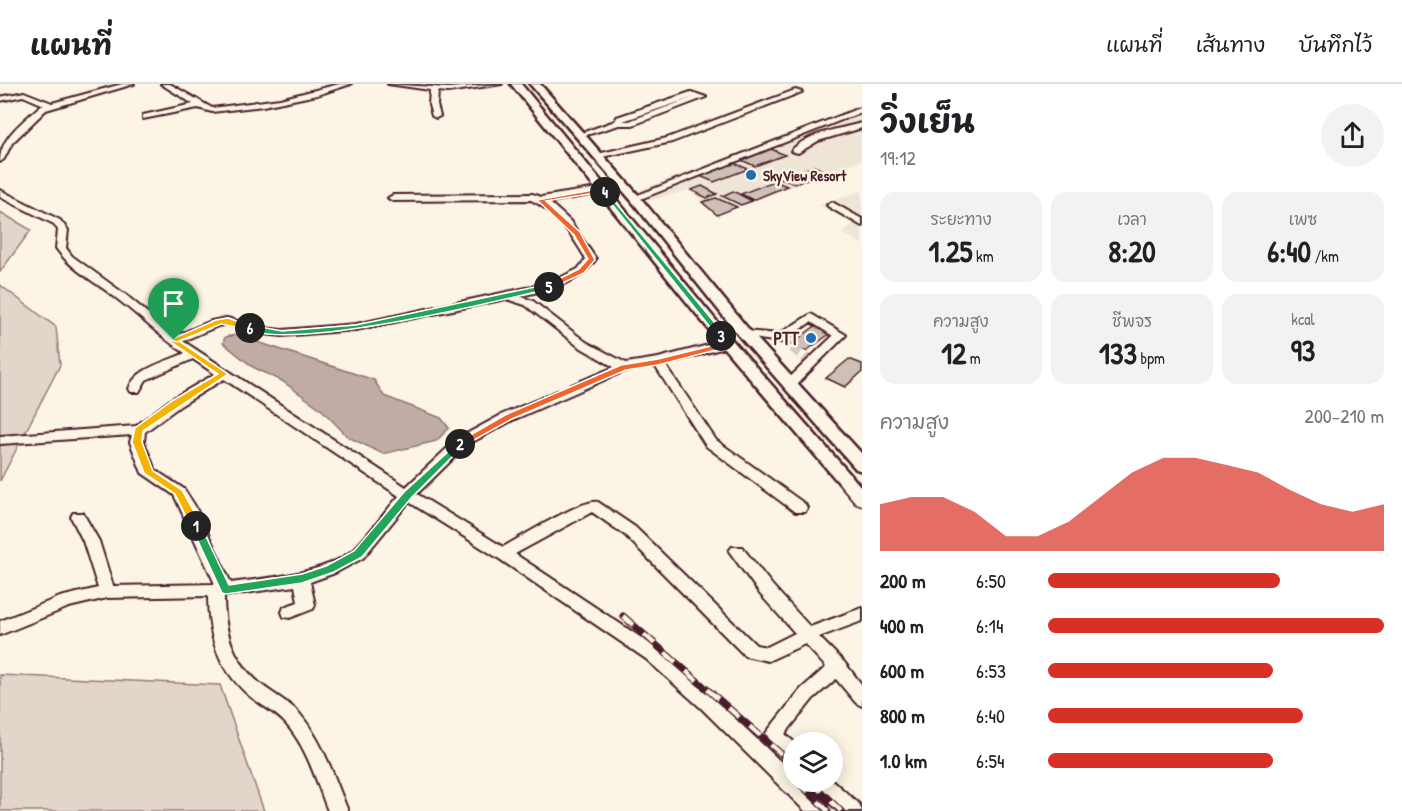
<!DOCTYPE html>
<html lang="th">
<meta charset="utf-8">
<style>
:root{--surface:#fff;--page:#f2f2f2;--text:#202124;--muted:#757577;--line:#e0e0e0;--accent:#d93025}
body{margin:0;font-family:"Patrick Hand","Playpen Sans Thai",sans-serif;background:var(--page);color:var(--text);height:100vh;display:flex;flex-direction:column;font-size:22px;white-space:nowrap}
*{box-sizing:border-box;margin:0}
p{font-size:20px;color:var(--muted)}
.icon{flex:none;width:33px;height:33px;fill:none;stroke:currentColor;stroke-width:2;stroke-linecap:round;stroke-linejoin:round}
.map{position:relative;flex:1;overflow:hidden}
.sheet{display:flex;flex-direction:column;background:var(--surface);width:540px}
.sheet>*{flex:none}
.buttons{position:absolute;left:783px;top:648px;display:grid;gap:12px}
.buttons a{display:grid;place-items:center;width:60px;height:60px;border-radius:50%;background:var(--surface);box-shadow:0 3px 15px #0003;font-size:30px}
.pin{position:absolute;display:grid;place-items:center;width:51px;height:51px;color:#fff;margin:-62px -26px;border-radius:50% 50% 50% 0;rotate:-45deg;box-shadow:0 0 6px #0007}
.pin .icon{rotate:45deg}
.km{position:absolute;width:30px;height:30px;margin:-15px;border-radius:50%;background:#222;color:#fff;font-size:16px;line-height:30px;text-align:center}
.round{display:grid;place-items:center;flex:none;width:63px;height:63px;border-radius:32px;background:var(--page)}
.summary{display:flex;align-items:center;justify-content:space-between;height:102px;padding:0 18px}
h1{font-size:33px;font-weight:700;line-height:45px}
.stats{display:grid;grid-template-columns:repeat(3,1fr);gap:9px;height:102px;padding:6px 18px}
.stats div{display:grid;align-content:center;border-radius:15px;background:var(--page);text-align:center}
.stats b{font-size:30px;font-weight:700}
.stats small{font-size:16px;font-weight:400}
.stats p{font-size:16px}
.chart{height:168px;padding:12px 18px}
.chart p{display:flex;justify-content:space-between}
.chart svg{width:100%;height:108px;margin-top:6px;fill:var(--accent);opacity:.7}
ul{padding:0 18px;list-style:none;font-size:20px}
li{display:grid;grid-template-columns:96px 72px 1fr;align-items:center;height:45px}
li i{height:15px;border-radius:8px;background:var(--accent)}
header{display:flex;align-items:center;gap:36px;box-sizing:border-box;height:84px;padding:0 30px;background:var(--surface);border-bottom:2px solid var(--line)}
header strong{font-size:28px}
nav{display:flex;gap:33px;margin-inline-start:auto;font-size:21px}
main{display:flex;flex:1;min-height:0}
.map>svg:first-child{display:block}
</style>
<header>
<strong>แผนที่</strong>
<nav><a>แผนที่</a><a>เส้นทาง</a><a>บันทึกไว้</a></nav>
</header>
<main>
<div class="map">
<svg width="862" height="727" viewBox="0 0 862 727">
<rect width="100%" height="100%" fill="#fcf5e5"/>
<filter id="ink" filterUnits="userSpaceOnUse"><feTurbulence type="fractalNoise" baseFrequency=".0167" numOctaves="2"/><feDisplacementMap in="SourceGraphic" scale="12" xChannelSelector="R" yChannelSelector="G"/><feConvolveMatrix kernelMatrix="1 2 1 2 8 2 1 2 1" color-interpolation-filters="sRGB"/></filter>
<g filter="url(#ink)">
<path fill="#eee5d7" d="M862,22V76L717,131L689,106L649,117L640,106Z
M862,107V160L841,149L853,140L819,121Z"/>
<path fill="#e2d5ca" stroke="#967a7a" stroke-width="1.5" d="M0,128L31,146L0,188Z
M0,201L56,243L60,281L0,397Z
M0,591L220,601L264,727H0Z"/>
<path fill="#c0aca5" stroke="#917474" stroke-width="1.5" d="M236,251L374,296L384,312L441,334L449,344L436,357L383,370L348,353L321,325L282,297L253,283L223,259L225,253Z"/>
<path fill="#cfc0b7" stroke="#4a1f2b" stroke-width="1.5" d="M771,65L785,71L755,82L741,76Z
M734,79L748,85L714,98L700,92Z
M814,82L826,88L794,100L781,94Z
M774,97L787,102L753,116L741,110Z
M702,102L717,110L707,114L691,106Z
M733,107L752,117L741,121L722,112Z
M716,114L737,123L717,131L702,118Z
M815,242L831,249L806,267L791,260Z
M849,275L862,280V288L845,303L826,294Z"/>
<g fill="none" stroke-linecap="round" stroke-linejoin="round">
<path stroke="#d8cac0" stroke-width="10" stroke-dasharray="10 5" stroke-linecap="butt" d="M781,254L810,278"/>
<path stroke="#d8cac0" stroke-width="14" stroke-dasharray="14 7" stroke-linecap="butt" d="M808,277L811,279"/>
<g stroke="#4a1f2b" stroke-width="4">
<path id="minor" d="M122,0H134L46,26L12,59L4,75L0,78C0,53 23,38 40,22L44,21L23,12L0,17V13L24,8L52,19Z
M161,0H170L212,24L280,15L339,0H351L317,11L263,22L212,28L198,24L143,35V31L193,20Z
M388,0L448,4L502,0L448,8L438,7L437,21L440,32L436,34L432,32L429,21L430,6Z
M795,6L802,8L672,58L597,74L593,71L667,54Z
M691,8L706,13L633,41H619L580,53L576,51L615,37L617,33ZM694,13L629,37H623Z
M862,23V28L638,116L630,114Z
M862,39V44L818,57L798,69L791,67C807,49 839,45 862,39Z
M604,103L607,104V108L549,118L570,137L596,175C578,201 549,206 520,212L533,217L586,258L626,279L658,274L728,256L732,258L734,260L732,262L665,280L716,356L805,420L807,424L805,428H795L706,362L655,282L627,286L513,336L467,361L417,410L503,463C520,454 583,414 598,418L635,443L756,561L767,563L795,549L760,510L729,467L732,463H742L772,501L810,543L862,524V537L819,553L844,578L862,601V622L856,619L836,595L813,615L785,650L794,658V679C781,674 772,661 766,649L801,605L826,583L805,560L768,577L745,572L625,451L592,428L515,470L658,565L713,614L794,690V698H802L826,720L829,727H805L701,624L646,575L498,474L409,418L363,474L335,489L310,498L315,521L313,525L290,534L284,533L282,528L284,523L298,518L295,502L224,512C224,544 231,572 255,595C268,608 287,616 299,629C323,657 334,693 348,727H328C316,697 308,665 286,640C274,626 255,619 242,605C216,578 208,549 208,512L107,514L69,523L0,551V537L60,513L98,504L83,457L71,433L73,429H83L99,457L113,502L215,500L174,411L142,389L130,358L132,351L0,360V352L136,342L170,316L215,290L193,275L146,296L139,308H131L129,305C135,284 167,278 185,269C160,253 140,232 116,214C96,198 71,186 56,164L58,146L54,140L0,113V106L60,136L68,146L66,164L72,172L126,211L175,252L211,237L227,234L264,244L282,246L356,240L549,199L578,185L586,175C572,151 557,128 531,116L393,117L388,114L393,111L533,110L541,113ZM506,215L525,221L578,262L614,283L503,330L457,355L406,403L183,257L218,242L227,240L263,250L282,252L356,246ZM224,295L399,412C384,429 370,449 354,465C327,490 266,494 231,499L195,422L184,405L155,386L144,358L145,348L180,322Z
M832,118L862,135V142L829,123L827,121Z
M811,230L846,251L793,304H785L783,301L785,298L833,252L811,238L781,258L745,253L739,250L745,247L779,250Z
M832,696L859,720L862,727H838L814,704L811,698Z"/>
</g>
<g stroke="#4a1f2b" stroke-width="5">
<path id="major" d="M511,0H521L733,257L862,404V421L856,419L723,263Z
M530,0H540L639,112L750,247L862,370V387L856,385L740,253L631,116Z"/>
</g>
<use href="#minor" fill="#fcf5e5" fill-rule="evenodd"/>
<use href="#major" fill="#fcf5e5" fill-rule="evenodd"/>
<g stroke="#4a1f2b" stroke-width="7">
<path id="rail" d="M623,532L794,681
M798,698L828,727
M811,698L841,727"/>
</g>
<use href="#rail" stroke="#fcf5e5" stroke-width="4.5" stroke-dasharray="14" stroke-linecap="butt"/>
</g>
</g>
<path fill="#f5b400" stroke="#fff" stroke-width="1.5" d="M174,254L228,290L143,347L142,358L153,387L182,406L202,442L196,446L192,445L175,410L144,389L132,358L135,344L172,317L218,290L171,258L170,256Z"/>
<path fill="#22a559" stroke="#fff" stroke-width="1.5" d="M460,357L464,360L463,362L412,413L362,473L334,488L302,499L226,510L222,509L191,442L196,439L200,440L229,501L302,490L326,482L354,467L404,408Z"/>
<path fill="#f0652b" stroke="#fff" stroke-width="1.5" d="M721,249L731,258V262L658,281L626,286L512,335L463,362L455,360L505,331L621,281L658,275L723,259L717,252Z"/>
<path fill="#22a559" stroke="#fff" stroke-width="1.5" d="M605,106L724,250V253H718L603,109Z"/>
<path fill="#f0652b" stroke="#fff" stroke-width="1.5" d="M604,104L608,109L602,108L546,117L580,148L595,176L584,189L552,204H547V201L579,185L588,175L574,151L537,116Z"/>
<path fill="#22a559" stroke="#fff" stroke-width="1.5" d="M549,200L552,201V204C499,217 286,269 246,244L250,241L282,247L356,241Z"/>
<path fill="#f5b400" stroke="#fff" stroke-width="1.5" d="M228,234L255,244L250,246L221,240L177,258L170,256L216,236Z"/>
<g fill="#1f6fb2" stroke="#fcf5e5" stroke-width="2">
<circle cx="751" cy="91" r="6"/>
<circle cx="811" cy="254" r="6"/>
</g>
<g text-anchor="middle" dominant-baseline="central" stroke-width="5" stroke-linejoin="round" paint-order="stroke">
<g font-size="15" font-weight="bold" fill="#4a1f2b" stroke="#fcf5e5" text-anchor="start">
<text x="763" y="91">SkyView Resort</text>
</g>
<g font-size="18" font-weight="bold" fill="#4a1f2b" stroke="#fcf5e5" text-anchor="end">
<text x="799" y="254">PTT</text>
</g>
</g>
</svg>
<div class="buttons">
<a><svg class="icon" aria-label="layers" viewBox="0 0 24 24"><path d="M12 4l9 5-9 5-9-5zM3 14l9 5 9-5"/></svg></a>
</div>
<div class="pin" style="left:174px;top:256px;background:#1e9e55"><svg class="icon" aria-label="arrive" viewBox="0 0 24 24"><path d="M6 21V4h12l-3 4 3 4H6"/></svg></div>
<b class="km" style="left:196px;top:442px">1</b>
<b class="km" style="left:460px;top:360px">2</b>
<b class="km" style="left:721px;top:252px">3</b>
<b class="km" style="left:605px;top:108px">4</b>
<b class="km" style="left:549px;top:203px">5</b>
<b class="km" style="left:250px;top:244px">6</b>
</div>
<section class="sheet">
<div class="summary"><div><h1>วิ่งเย็น</h1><p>19:12</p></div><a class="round"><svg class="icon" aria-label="share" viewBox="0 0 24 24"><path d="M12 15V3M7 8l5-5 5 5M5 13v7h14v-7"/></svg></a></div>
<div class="stats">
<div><p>ระยะทาง</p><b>1.25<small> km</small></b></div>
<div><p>เวลา</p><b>8:20</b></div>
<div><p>เพซ</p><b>6:40<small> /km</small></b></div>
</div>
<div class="stats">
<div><p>ความสูง</p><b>12<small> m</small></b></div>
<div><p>ชีพจร</p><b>133<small> bpm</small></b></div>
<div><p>kcal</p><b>93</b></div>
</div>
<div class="chart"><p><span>ความสูง</span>200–210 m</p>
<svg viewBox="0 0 160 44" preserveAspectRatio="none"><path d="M0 44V25L10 22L20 22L30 28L40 38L50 38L60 32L70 22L80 12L90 6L100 6L110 9L120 12L130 19L140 25L150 28L160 25V44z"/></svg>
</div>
<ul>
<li><b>200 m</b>6:50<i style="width:69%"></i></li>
<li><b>400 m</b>6:14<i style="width:100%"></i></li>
<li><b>600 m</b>6:53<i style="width:67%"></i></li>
<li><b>800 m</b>6:40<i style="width:76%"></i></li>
<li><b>1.0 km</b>6:54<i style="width:67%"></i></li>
</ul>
</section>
</main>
